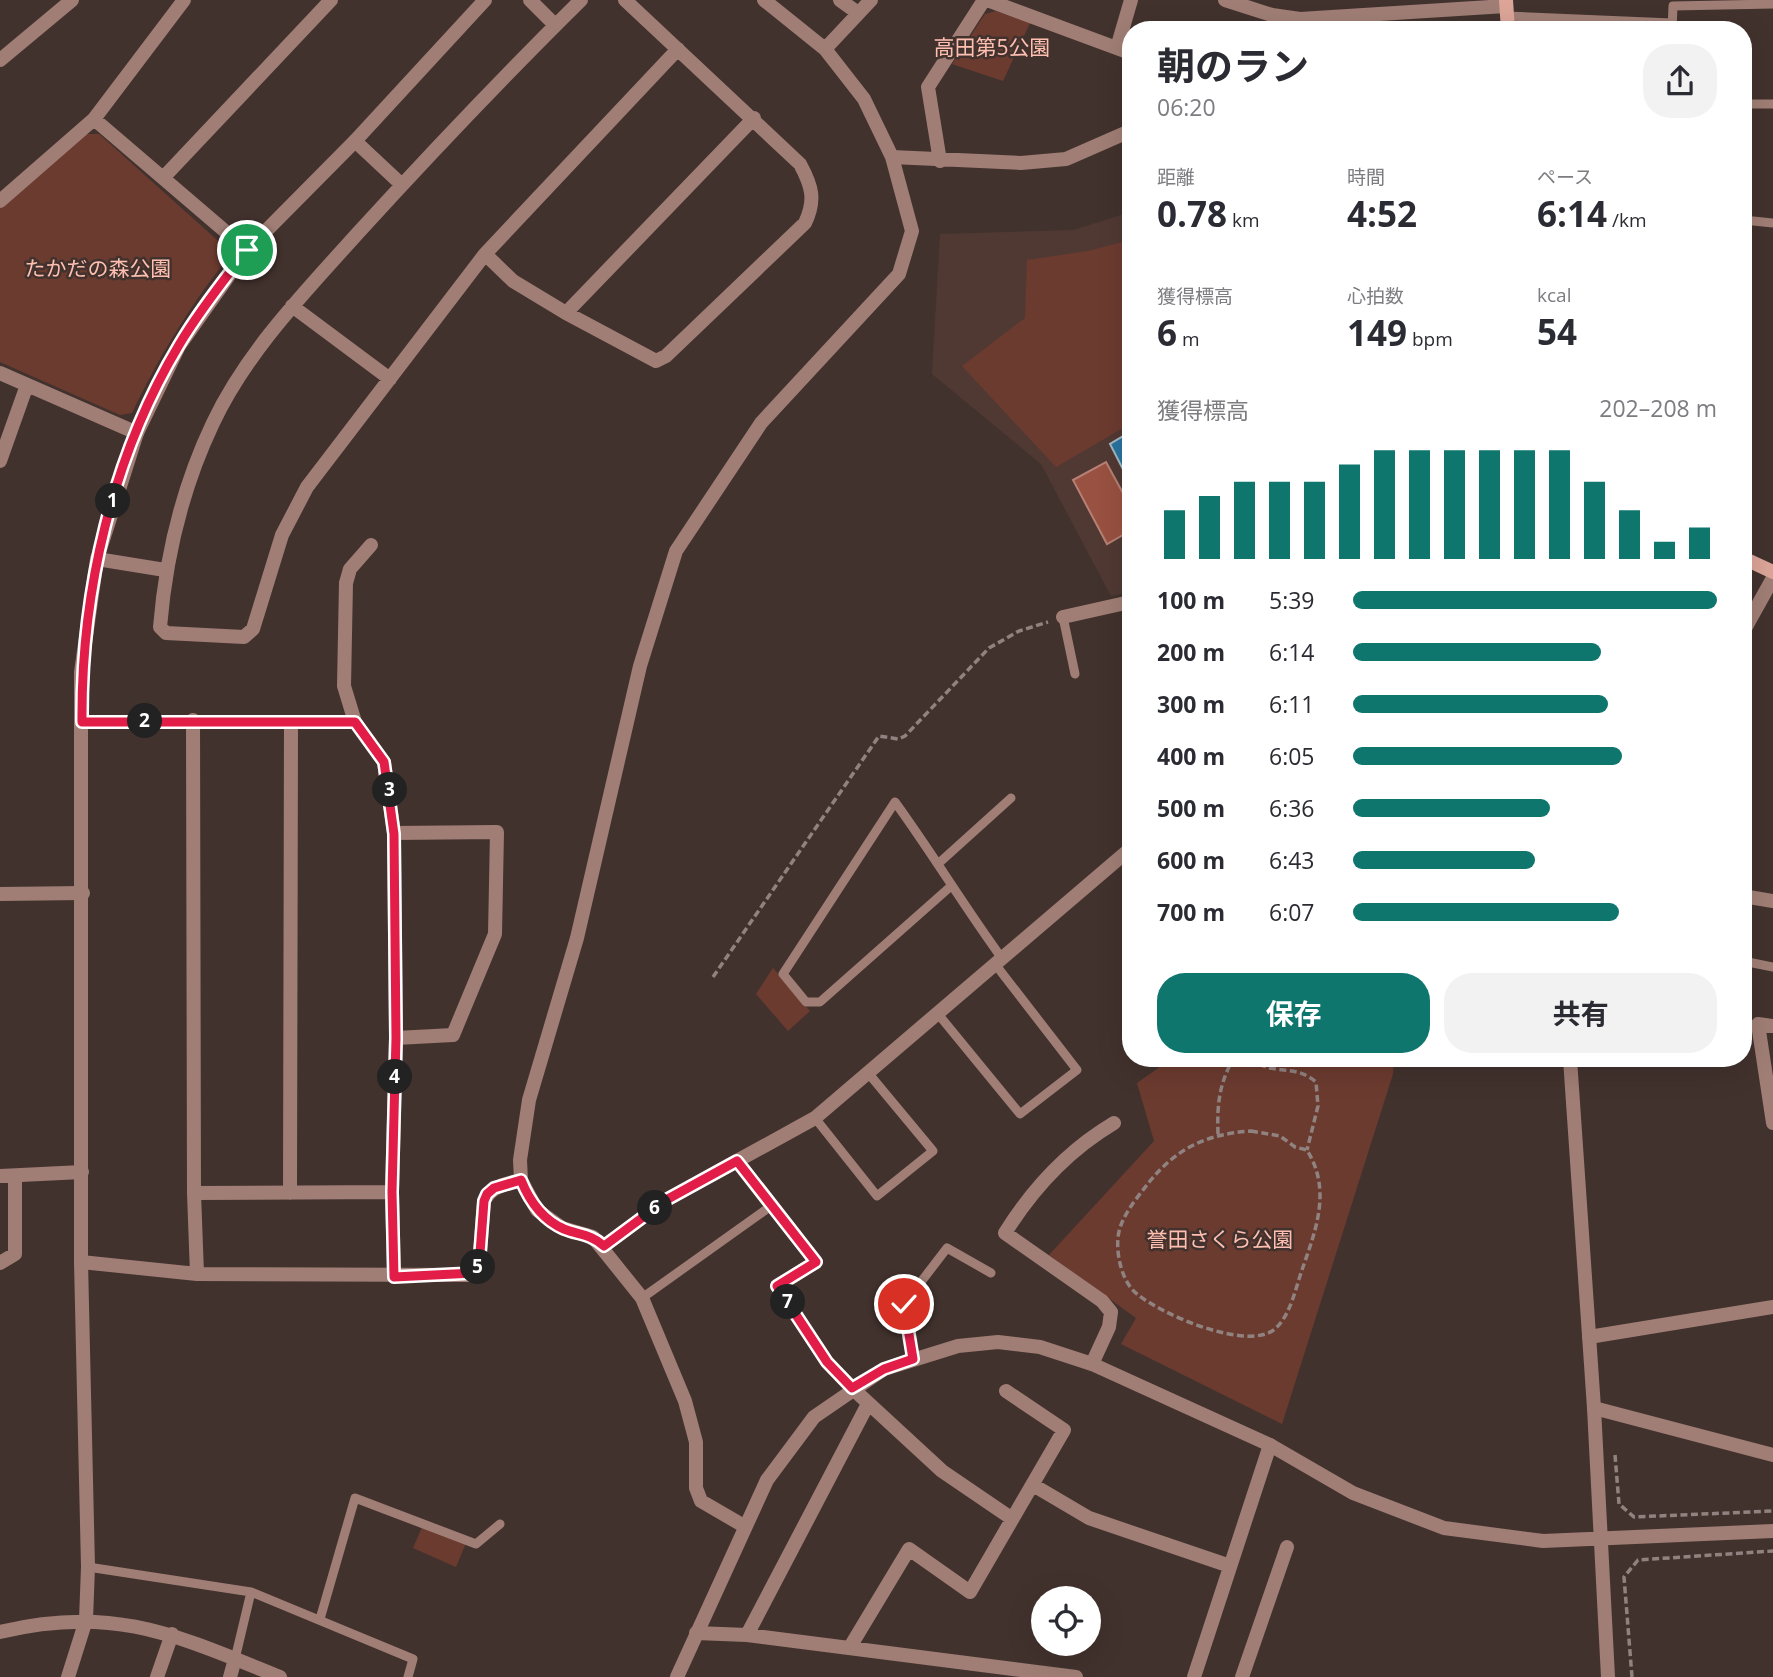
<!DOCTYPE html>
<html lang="ja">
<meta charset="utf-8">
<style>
:root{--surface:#fff;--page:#f2f2f3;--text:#2b2b33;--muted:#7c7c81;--accent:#0f766e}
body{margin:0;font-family:"Open Sans","Noto Sans JP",sans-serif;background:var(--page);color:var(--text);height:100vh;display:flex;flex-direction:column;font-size:26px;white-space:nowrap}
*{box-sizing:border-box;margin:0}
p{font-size:23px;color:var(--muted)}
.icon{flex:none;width:38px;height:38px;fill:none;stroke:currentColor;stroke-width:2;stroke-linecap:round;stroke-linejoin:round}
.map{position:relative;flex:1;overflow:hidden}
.details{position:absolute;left:1122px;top:21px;width:630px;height:1046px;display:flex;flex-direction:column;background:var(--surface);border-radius:28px;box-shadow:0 7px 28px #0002}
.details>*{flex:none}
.tools{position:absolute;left:1031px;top:1586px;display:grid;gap:14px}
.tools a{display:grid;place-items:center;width:70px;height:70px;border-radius:50%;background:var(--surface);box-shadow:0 7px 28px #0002;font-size:35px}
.pin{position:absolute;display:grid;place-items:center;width:60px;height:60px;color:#fff;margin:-30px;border:4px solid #fff;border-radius:50%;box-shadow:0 2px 7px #0007}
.km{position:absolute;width:35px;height:35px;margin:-18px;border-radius:50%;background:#222;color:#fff;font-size:19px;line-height:35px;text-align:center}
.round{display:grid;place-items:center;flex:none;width:74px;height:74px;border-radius:28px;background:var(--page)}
.head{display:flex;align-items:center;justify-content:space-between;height:119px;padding:0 35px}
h1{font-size:38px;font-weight:700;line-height:52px}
.stats{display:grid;grid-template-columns:repeat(3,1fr);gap:10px;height:119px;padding:7px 35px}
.stats div{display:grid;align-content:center}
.stats b{font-size:35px;font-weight:700}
.stats small{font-size:19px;font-weight:400}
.stats p{font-size:19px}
.chart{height:196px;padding:14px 35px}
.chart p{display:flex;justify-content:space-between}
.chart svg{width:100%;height:126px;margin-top:7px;stroke:var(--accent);stroke-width:6}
.cta{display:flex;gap:14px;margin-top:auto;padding:14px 35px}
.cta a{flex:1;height:80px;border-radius:28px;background:var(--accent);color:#fff;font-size:28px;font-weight:700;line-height:80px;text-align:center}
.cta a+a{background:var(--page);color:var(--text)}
ul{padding:0 35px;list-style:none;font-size:23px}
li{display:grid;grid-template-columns:112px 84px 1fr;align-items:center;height:52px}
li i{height:18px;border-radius:9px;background:var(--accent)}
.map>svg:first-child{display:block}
</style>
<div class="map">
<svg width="1773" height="1677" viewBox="0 0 1773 1677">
<rect width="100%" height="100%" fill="#42322e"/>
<path fill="#513933" d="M1130,212V592L1111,596L1041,464L932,374L940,234L1074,230Z"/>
<path fill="#6c3b30" d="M996,11L1030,23L1003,81L952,64L985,14Z
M86,134H99L226,248L227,259C188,308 159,357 132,413L120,415L0,362V206Z
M1130,240V424L1056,467L962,366L1025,318L1027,260L1088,251Z
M773,968L810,1011L788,1031L756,994Z
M1171,1059H1394L1393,1074L1282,1424L1121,1344L1136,1318L1049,1255L1154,1141L1137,1083Z
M423,1525L466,1543L456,1567L413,1548Z"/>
<path fill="#995141" stroke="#b68074" stroke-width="2" d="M1106,462L1130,506V531L1107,544L1073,480Z"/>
<path fill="#28749f" stroke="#a5b7c2" stroke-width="2" d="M1130,432V483L1110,444Z"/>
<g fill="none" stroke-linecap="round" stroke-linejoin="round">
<path stroke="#90827f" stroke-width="3.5" stroke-dasharray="7 3.5" stroke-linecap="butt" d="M713,977L879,736L898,739L905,736L989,648L1019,631L1048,622
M1250,1059C1276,1077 1294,1063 1316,1082L1318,1106L1307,1150
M1251,1131L1280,1136L1295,1147L1307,1150C1331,1189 1317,1227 1303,1267C1296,1286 1291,1315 1275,1329C1247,1352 1161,1314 1137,1294C1120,1281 1113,1244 1121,1225C1127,1209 1140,1194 1150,1181C1178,1147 1208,1134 1251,1131Z
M1218,1134C1217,1104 1219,1085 1233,1059
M1615,1455L1619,1504L1634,1517L1773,1511
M1632,1677L1624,1577L1638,1560L1773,1551"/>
<path stroke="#a07e75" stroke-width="9" d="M1507,16L1672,23
M1672,30L1673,6L1773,4
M1743,104H1773
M1743,220L1773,223
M1063,617L1075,674
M939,863L1011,798
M950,887L820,1002H806L783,974L895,802C932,853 964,906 1001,957
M1743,961L1773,967
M938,1014L1020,1114L1077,1070L995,964
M815,1118L877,1196L933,1151L869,1074
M642,1298L771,1206
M913,1359L904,1304L947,1248L991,1273
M88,1567L251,1592L413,1659L408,1677
M320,1619L355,1498L476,1544L500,1524
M235,1659L251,1592"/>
<path stroke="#a07e75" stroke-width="14" d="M530,0L555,25
M581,0C504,76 430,154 357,234C305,292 247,351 213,423C182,488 166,555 160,627L166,633L244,637L253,629L282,535L307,487L485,254L678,49
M840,0L858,13
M987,0L1130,53
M1225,0L1272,15L1300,19L1506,6
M1117,48L1131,0
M825,49L871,0
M0,60L72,0
M94,119L247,250
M892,157L1021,163L1066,159L1130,131
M940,161L928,87L984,0
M163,178L331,0
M402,185L355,141L485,0
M0,201L94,119L184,0
M485,254L513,281L566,313L656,361L666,356L805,223C816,200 812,186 800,164L625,0
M292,306L390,379
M566,313L754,118
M0,373L137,433
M0,461L27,385
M371,545L350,569L346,583L344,686L355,722L384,762L394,833L396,1038L392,1192L394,1277
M97,559L165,570
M1063,617L1130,602
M1743,632L1773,578
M193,720L194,1193L197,1274
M82,722H355
M394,833L497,832L495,934L453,1035L396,1038
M0,894L83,893
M1743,896L1773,901
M1773,1026L1758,1024L1773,1123
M737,1161L816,1262L777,1286L827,1362L852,1388L942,1471L1011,1518
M0,1176L82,1172
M194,1193L392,1192
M290,1193L291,723
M604,1246L666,1200L815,1118L1130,849
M81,1262L197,1274L469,1275L479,1266L484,1201C491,1186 506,1184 521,1180
M0,1263L15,1254V1177
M1589,1337L1773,1307
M1092,1364L1109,1327L1111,1312L1102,1301L1005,1233C1033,1188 1067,1151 1114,1123
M1594,1408L1773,1455
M1033,1485L1089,1518L1230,1566
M744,1526L701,1501L696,1488V1442L685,1401L642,1298L593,1237L562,1228L537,1210L521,1180L520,1160L529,1100L577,938L640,666L676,551L761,423L899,274L912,231L892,157L864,99L825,49L764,0
M696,1633L747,1635L1076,1677
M747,1635L868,1404
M850,1647L909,1549L970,1592L1064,1430L1006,1391
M68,1677L86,1620
M157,1677L172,1634
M230,1677L235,1659
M1194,1677L1270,1445
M1242,1677L1287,1547"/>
<path stroke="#a07e75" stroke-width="14" d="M1570,1059L1594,1408L1608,1677
M86,1620L88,1567L81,1262V672L97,559L137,433L179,346L247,250L355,141
M0,1632C113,1604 178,1636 280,1677
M677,1677L767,1480L814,1417L884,1369L958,1346L998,1342L1040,1347L1092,1364L1270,1445L1353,1493L1444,1528L1543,1541L1773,1531"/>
<path stroke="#dca598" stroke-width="14" d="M1506,0L1508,30
M1743,558L1773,572"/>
</g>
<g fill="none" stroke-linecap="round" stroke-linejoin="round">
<g stroke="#fff" stroke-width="14">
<path id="route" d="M247,250C224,280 199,311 179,345C112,457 81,592 82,722H355L384,762L394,834L396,1038L392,1192L394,1277L474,1273L479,1266L484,1201L487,1194L494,1188L521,1180C529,1200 543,1220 564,1229C579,1235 591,1234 604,1246L666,1200L737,1161L816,1262L777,1286L827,1362L852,1388L884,1369L913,1359L904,1304"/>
</g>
<use href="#route" stroke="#e11d48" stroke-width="9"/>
</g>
<g text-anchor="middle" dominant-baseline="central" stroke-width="5" stroke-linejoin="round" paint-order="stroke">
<g font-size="21" fill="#ffbfb0" stroke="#42322e">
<text x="992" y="47">高田第5公園</text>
<text x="98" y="268">たかだの森公園</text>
<text x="1220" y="1239">誉田さくら公園</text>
</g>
</g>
</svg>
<div class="tools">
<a><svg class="icon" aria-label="locate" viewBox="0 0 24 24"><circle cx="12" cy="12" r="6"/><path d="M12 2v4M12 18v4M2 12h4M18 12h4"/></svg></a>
</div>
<div class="pin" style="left:247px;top:250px;background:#1e9e55"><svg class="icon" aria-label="arrive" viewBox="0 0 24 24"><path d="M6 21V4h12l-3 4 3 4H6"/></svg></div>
<div class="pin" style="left:904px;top:1304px;background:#d93025"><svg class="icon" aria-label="check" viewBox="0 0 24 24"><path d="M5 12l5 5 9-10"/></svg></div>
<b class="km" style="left:113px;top:501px">1</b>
<b class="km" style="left:145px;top:721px">2</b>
<b class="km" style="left:390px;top:790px">3</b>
<b class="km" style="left:395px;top:1077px">4</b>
<b class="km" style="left:478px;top:1267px">5</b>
<b class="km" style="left:655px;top:1208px">6</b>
<b class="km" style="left:788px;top:1302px">7</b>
<section class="details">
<div class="head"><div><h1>朝のラン</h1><p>06:20</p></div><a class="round"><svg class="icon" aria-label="share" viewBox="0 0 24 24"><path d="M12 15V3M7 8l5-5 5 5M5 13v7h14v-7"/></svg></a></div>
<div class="stats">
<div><p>距離</p><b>0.78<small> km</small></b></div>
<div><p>時間</p><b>4:52</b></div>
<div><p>ペース</p><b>6:14<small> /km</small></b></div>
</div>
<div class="stats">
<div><p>獲得標高</p><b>6<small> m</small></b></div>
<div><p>心拍数</p><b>149<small> bpm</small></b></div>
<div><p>kcal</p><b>54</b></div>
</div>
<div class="chart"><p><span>獲得標高</span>202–208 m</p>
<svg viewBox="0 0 160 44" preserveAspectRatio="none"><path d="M5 44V27M15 44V22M25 44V17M35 44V17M45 44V17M55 44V11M65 44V6M75 44V6M85 44V6M95 44V6M105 44V6M115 44V6M125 44V17M135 44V27M145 44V38M155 44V33"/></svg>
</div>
<ul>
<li><b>100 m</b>5:39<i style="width:100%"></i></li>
<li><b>200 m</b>6:14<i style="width:68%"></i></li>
<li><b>300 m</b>6:11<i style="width:70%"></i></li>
<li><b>400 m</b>6:05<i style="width:74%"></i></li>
<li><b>500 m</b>6:36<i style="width:54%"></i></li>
<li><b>600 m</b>6:43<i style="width:50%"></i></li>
<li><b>700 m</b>6:07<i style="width:73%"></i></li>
</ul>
<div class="cta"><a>保存</a><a>共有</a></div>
</section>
</div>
